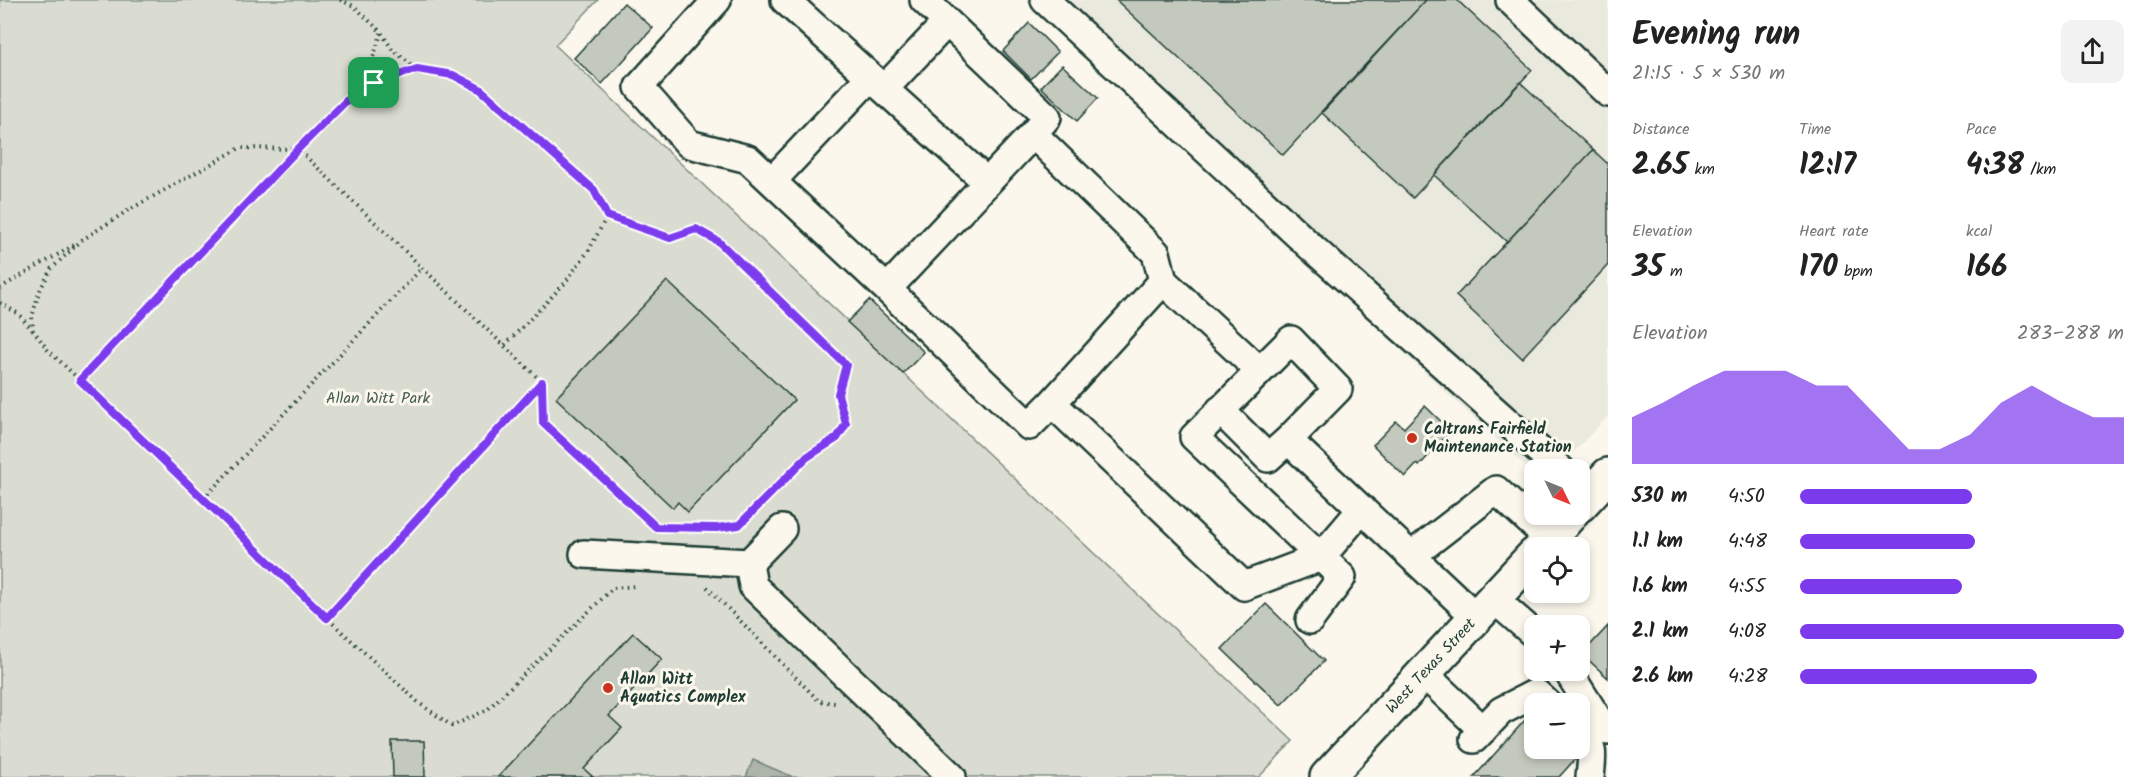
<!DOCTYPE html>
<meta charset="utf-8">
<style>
:root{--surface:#fff;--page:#f2f2f2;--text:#222;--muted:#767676;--accent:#7c3aed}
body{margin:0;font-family:Kalam,sans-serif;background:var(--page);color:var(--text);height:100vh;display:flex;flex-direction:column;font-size:22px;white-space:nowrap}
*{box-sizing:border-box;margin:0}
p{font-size:20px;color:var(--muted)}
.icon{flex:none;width:33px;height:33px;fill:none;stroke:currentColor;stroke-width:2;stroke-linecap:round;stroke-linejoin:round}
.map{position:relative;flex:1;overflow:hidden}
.sheet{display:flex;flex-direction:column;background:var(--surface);width:540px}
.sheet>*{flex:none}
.needle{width:39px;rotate:133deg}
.controls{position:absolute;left:1524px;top:459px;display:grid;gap:12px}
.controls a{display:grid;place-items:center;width:66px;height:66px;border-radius:12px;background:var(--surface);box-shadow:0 3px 9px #0003;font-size:30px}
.pin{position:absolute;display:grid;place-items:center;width:51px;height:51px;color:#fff;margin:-26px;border-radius:12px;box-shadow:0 3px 9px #0006}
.round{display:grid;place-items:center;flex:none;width:63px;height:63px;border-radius:12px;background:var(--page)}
.head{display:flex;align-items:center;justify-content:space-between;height:102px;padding:0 24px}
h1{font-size:33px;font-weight:700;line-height:45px}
.metrics{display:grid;grid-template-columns:repeat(3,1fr);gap:9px;height:102px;padding:6px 24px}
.metrics div{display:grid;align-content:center}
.metrics b{font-size:30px;font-weight:700}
.metrics small{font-size:16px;font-weight:400}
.metrics p{font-size:16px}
.chart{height:168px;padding:12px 24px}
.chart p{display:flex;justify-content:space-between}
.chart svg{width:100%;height:108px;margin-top:6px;fill:var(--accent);opacity:.7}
ul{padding:0 24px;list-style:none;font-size:20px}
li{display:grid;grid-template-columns:96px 72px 1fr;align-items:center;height:45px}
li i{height:15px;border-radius:8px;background:var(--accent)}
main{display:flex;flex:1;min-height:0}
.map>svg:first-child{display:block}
</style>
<main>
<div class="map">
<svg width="1608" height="777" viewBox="0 0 1608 777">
<rect width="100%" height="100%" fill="#fbf7ec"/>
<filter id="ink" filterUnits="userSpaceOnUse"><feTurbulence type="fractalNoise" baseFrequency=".0167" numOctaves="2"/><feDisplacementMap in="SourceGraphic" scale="12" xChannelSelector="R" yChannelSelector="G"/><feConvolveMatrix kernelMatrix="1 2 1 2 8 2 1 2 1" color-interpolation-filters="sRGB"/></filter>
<g filter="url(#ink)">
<path fill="#eae9de" d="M1025,0H1608V416L1558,469L1534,470V474Z"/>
<path fill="#dbdcd1" stroke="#7d8c82" stroke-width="1.5" d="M0,0H598L555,45L1293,741L1259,777H0Z"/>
<path fill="#adb4aa" stroke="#74847b" stroke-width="1.5" d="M753,760L791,776V777H746Z"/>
<path fill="#c4c9be" stroke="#1f3d34" stroke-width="1.5" d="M1116,0H1426L1283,155Z
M1426,0H1457L1532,70L1413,198L1321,112Z
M624,3L653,28L602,84L574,58Z
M1029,23L1058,52L1031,79L1003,51Z
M1062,65L1098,98L1077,121L1041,87Z
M1520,82L1593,150L1507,242L1434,175Z
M1593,150L1608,164V265L1522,358L1456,296Z
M667,281L794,400L688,512L678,502L673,508L556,398Z
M869,300L924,352L903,374L847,322Z
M1425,406L1451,431L1419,466L1417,464L1405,477L1373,445L1396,421L1404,428Z
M1266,604L1324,661L1281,705L1222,649Z
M1608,626V678L1582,654Z
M633,633L662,659L609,716L622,728L584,769L593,777H498Z
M1534,710V748L1586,747L1559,777H1474Z
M392,741H424L425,777H393Z"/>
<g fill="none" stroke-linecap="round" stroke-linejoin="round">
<g stroke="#1f3d34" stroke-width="32">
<path id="minor" d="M717,0L639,87L689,144L748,159L887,289
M785,0L987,182
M924,0L1047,117L1033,134
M1045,0L1311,247L1561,470
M1510,0L1608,93
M884,89L947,22
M772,181L870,77
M1260,371L1163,281L1052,403L1244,586L1321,557L1362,509
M1052,403L1029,426L887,289L1033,134L1156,253L1163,281
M1220,410L1268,458L1288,440
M782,529L749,563L753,586L952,777
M584,554L749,563
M1411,556L1496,490L1549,539
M1494,599L1534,634
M1310,620L1342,577L1194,437L1291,340L1338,389L1288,440L1477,618
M1567,670L1599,721L1608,730
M1424,674L1483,730
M1580,730C1595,743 1592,758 1590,777
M1474,739L1501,711L1536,693L1548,704"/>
</g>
<g stroke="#1f3d34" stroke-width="38">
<g id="major">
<path d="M1580,505L1608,475"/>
<path d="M1541,548L1571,514"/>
<path id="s1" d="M1327,777L1534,555"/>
</g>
</g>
<path stroke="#1f3d34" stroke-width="4" stroke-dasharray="1.5 4.5" stroke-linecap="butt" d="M340,0L354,6L381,32L392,49L416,69
M349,98C365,75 374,60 381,33
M298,149L240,148L127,211L82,240L51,269L39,292L32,317L33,330L48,350L204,498L422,268
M607,216L670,239L697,229L719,241L846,365L838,394L846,424L837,438L807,457L739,525L717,528
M0,288L76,244
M0,303L19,314L32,330
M505,345L564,284L589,250L607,216L594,190L480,89L453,75L417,69L374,83L347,100L298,149L542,382
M80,380L298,149
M204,498L327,618L419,703L452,726L487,710L613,588L636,586
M707,587L819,701L835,703
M327,618L542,382L543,423L656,527L717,528L714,534"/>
<use href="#minor" stroke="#fbf7ec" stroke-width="27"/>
<use href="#major" stroke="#fbf7ec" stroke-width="33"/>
</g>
</g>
<g fill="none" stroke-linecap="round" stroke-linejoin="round" filter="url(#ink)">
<g stroke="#fff" stroke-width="12">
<path id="route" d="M417,69L453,75L480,89L594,190L607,216L670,238L696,229L719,242L846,365L838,394L846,424L837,438L807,457L739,525L717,528L656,527L543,423L542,382L327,618L80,380L298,149L347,100L374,83Z"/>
</g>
<use href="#route" stroke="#7c3aed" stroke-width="8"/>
</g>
<g fill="#c8321e" stroke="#fbf7ec" stroke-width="2">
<circle cx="1412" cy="438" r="6"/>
<circle cx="608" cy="688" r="6"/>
</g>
<g text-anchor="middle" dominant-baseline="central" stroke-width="6" stroke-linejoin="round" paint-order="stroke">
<g font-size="16" fill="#455d53" stroke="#fbf7ec">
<text x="378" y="398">Allan Witt Park</text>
</g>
<g font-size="16" font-weight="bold" fill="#1f3d34" stroke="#fbf7ec" text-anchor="start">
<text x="1424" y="429">Caltrans Fairfield<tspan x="1424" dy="18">Maintenance Station</tspan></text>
<text x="620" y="679">Allan Witt<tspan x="620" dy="18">Aquatics Complex</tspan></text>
</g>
<g font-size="16" fill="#1f3d34" stroke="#fbf7ec">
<text stroke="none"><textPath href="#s1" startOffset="152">West Texas Street</textPath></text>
</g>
</g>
</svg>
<div class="controls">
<a><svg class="needle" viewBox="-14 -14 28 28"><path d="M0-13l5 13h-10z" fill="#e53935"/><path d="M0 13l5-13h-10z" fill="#767676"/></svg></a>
<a><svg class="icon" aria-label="locate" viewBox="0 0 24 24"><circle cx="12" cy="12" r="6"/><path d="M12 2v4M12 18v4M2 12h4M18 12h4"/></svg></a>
<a>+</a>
<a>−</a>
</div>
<div class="pin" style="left:374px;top:83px;background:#1e9e55"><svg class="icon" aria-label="arrive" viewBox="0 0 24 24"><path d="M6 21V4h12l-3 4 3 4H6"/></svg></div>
</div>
<section class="sheet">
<div class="head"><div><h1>Evening run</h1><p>21:15 · 5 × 530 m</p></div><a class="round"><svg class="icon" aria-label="share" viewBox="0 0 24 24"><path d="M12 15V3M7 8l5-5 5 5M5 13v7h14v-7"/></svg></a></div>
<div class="metrics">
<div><p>Distance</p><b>2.65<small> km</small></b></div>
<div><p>Time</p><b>12:17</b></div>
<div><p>Pace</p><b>4:38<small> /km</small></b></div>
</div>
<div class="metrics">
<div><p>Elevation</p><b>35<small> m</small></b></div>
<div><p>Heart rate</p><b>170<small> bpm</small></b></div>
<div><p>kcal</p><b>166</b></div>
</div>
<div class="chart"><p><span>Elevation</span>283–288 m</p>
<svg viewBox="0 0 160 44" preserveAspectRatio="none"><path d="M0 44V25L10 19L20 12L30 6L40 6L50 6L60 12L70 12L80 25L90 38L100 38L110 32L120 19L130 12L140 19L150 25L160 25V44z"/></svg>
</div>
<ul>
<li><b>530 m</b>4:50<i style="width:53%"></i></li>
<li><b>1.1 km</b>4:48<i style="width:54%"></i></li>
<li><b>1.6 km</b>4:55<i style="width:50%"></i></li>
<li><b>2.1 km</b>4:08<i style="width:100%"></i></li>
<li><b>2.6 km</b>4:28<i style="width:73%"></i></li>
</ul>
</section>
</main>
